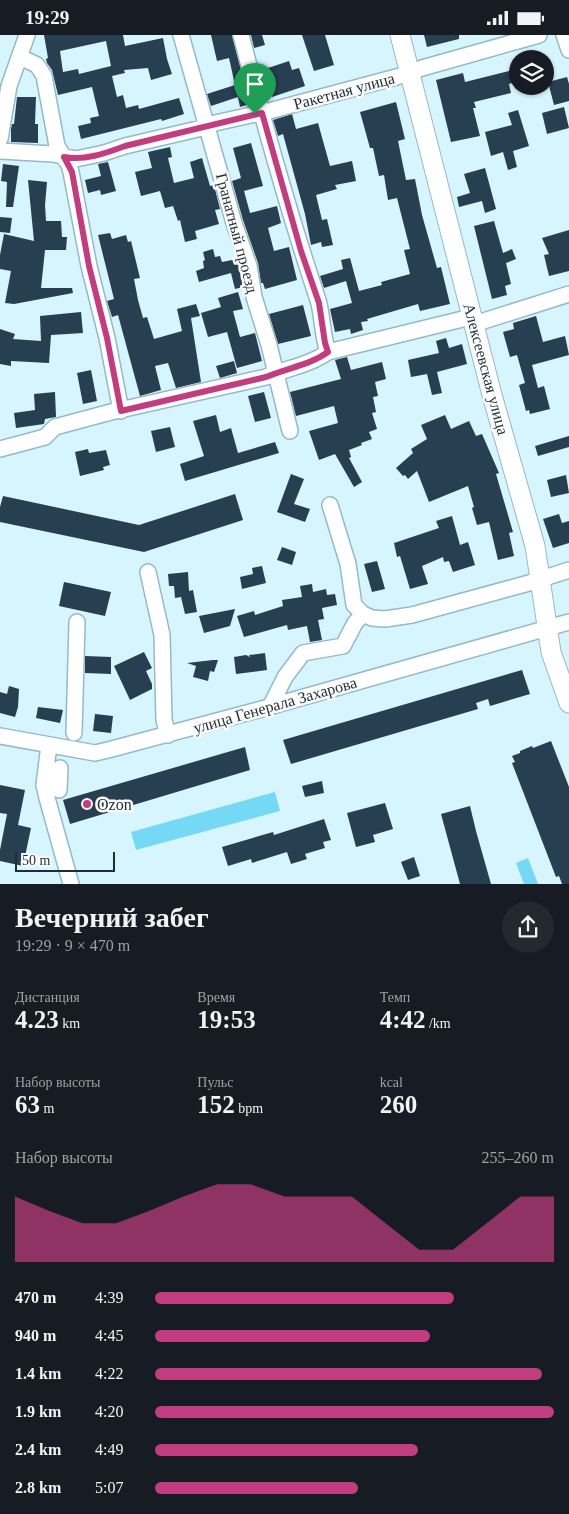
<!DOCTYPE html>
<html lang="ru">
<meta charset="utf-8">
<style>
:root{--surface:#171b24;--page:#242831;--text:#f1f3f6;--muted:#9ea1a6;--accent:#c23d80}
body{margin:0;font-family:Georgia,serif;background:var(--page);color:var(--text);height:100vh;display:flex;flex-direction:column;font-size:19px;white-space:nowrap}
*{box-sizing:border-box;margin:0}
p{font-size:16px;color:var(--muted)}
.icon{flex:none;width:28px;height:28px;fill:none;stroke:currentColor;stroke-width:2;stroke-linecap:round;stroke-linejoin:round}
.map{position:relative;height:849px;overflow:hidden}
.drawer{display:flex;flex-direction:column;background:var(--surface);flex:1}
.drawer>*{flex:none}
.tools{position:absolute;left:509px;top:15px;display:grid;gap:10px}
.tools a{display:grid;place-items:center;width:45px;height:45px;border-radius:50%;background:var(--surface);box-shadow:0 1px 4px #0004;font-size:25px}
.scale{position:absolute;left:15px;bottom:12px;width:100px;box-sizing:border-box;padding-left:5px;border:2px solid #1f2e32;border-top:0;font-size:14px;line-height:18px;white-space:nowrap;color:#1f2e32;-webkit-text-stroke:4px #fcfcfc;paint-order:stroke}
.pin{position:absolute;display:grid;place-items:center;width:42px;height:42px;color:#fff;margin:-51px -21px;border-radius:50% 50% 50% 0;rotate:-45deg;box-shadow:0 0 5px #0007}
.pin .icon{rotate:45deg}
.round{display:grid;place-items:center;flex:none;width:52px;height:52px;border-radius:26px;background:var(--page)}
.summary{display:flex;align-items:center;justify-content:space-between;height:85px;padding:0 15px}
h1{font-size:28px;font-weight:800;line-height:38px}
.metrics{display:grid;grid-template-columns:repeat(3,1fr);gap:8px;height:85px;padding:5px 15px}
.metrics div{display:grid;align-content:center}
.metrics b{font-size:25px;font-weight:800}
.metrics small{font-size:14px;font-weight:400}
.metrics p{font-size:14px}
.chart{height:140px;padding:10px 15px}
.chart p{display:flex;justify-content:space-between}
.chart svg{width:100%;height:90px;margin-top:5px;fill:var(--accent);opacity:.7}
ul{padding:0 15px;list-style:none;font-size:16px}
li{display:grid;grid-template-columns:80px 60px 1fr;align-items:center;height:38px}
li i{height:12px;border-radius:6px;background:var(--accent)}
.status{display:flex;justify-content:space-between;align-items:center;height:35px;padding:0 25px;background:var(--surface);direction:ltr}
.status svg{height:14px;fill:currentColor}
.map>svg:first-child{display:block}
</style>
<div class="status"><b>19:29</b><svg viewBox="0 0 49 12"><path d="M0 12V9h3v3zM5 12V6h3v6zM10 12V3h3v9zM15 12V0h3v12zM26 1h20v11H26zM47 4h2v5h-2z"/></svg></div>
<div class="map">
<svg width="569" height="849" viewBox="0 0 569 849">
<rect width="100%" height="100%" fill="#d6f5ff"/>
<path fill="#75d8f4" d="M275,757L280,776L136,815L131,797Z
M528,823L538,849H524L516,828Z"/>
<path fill="#283e51" fill-rule="evenodd" d="M44,0H123L125,11L163,3L167,24L172,39L151,45L148,33L124,35L125,38L112,41L117,62L123,60L126,73L138,70L139,74L179,63L184,79L162,86L161,84L81,104L78,91L91,88L90,83L99,81L92,52L58,60L52,35L47,28L46,24L48,23ZM106,6L111,31L79,39L78,34L63,37L60,16Z
M211,0H232L250,69L240,72L238,62L211,71L207,59L235,50L229,23L217,26Z
M251,0H262L265,10L254,13Z
M302,0H325L334,30L314,36Z
M424,0H459V4L427,12Z
M289,26L292,35L299,33L305,51L272,62L266,43L271,42L268,33Z
M513,35L516,47L509,49L511,58L474,67L476,73H473L480,101L451,107L436,45L463,38L465,47Z
M567,42L569,49V66L554,70L548,47Z
M17,62H36L35,89H38V108L11,107V94L12,89H14Z
M396,67L405,104L398,106L406,145L415,144L422,180L437,233L441,232L450,269L420,276L418,269L367,284L368,286L361,287L363,295L351,299L350,294L335,297L330,274L352,268L346,246L324,253L320,241L343,234L341,225L350,223L359,256L382,250L381,247L410,239L404,215L410,214L397,163L388,165L384,140L379,141L373,113H370L360,77Z
M564,72L569,93L547,99L542,78Z
M518,75L529,111L513,116L517,132L508,135L503,117L491,121L485,97L512,90L508,78Z
M292,79L296,94L318,88L330,131L352,126L356,146L335,150L337,154L316,160L322,185L327,184L333,210L322,212L321,207L311,210L305,179L283,99L278,101L273,85Z
M251,108L263,151L244,156L250,178L277,171L281,188L268,193L274,216L289,212L297,245L265,254L263,248H261L258,228L243,185L232,146L241,143L233,113Z
M170,112L172,122L168,123L174,148L194,143L190,127L202,123L210,151L214,150L220,174L215,175L219,189L195,196L197,204L185,207L180,185L178,186L173,171L165,173L160,156L141,161L135,137L152,133L148,117Z
M108,127L116,156L101,160L100,155L88,158L85,145L101,141L98,129Z
M3,129L19,131L13,172H6L7,147L1,146Z
M485,133L496,174L485,178L482,166L459,172L457,162L470,158L464,139Z
M28,145L47,147L45,170L46,186H61L62,202H67L66,215H45L41,253H72L73,258L14,269L5,268L11,236L0,234V220L4,199L34,206Z
M0,182L12,183L10,198L0,197Z
M494,186L503,218L512,214L516,224L506,228L511,249L505,251L507,260L492,264L474,191Z
M569,195V236L549,241L544,220L549,219L542,203Z
M110,198L112,204L126,200L128,207L131,206L140,243L134,244L138,265L143,283L147,282L154,304L182,296L177,274L196,269L200,281L191,283L201,347L176,353L168,328L155,331L161,355L140,361L118,280L112,282L107,266L114,264L98,200Z
M213,214L215,222L220,221L222,227L237,224L243,252L235,254L231,238L199,247L196,236L204,233L203,226L205,225L203,217Z
M238,257L243,274L233,276L240,302L255,298L262,326L237,333L227,297L208,302L201,278L221,272L218,263Z
M303,270L311,301L278,309L269,279Z
M81,277L83,298L51,300L49,328L11,326V331L0,329V294L15,299L13,304L41,306L40,281Z
M536,281L543,307L565,301L569,320L532,330L538,353L544,351L550,374L530,379L529,375L526,376L519,350L525,348L517,320L510,322L503,297L514,294L513,288Z
M446,303L449,313L462,309L467,329L437,337L442,358L432,360L427,339L411,342L408,325L439,318L436,306Z
M347,322L351,335L382,327L386,344L375,347L378,361L373,362L376,377L372,378L377,394L369,397L372,404L361,408L362,410L349,415L351,422L349,423L362,447L354,452L335,419L319,425L309,396L338,388L334,371L296,381L290,357L341,344L335,325Z
M234,326L237,338L220,343L216,331Z
M91,335L97,366L83,369L77,338Z
M55,357L56,382L45,384L44,389L16,393L14,378L35,375L34,359Z
M264,357L271,383L255,387L248,361Z
M216,380L220,397L231,393L238,418L275,407L279,418L185,446L180,429L204,421L193,386Z
M445,380L451,394L469,386L476,401L482,399L499,438L496,439L513,497L509,498L514,521L498,525L489,487L477,490L472,473L474,472L468,451L429,467L417,436L408,444L405,440L403,441L396,433L413,418L411,414L427,404L421,390Z
M170,392L175,412L156,417L151,396Z
M569,401V412L538,421L535,411Z
M88,414L89,418L106,415L110,430L103,432L104,435L80,441L75,417Z
M291,439L304,444L294,469L310,474L305,487L277,477Z
M566,440L569,458L551,462L547,445Z
M235,459L243,485L144,517L0,487V472L3,461L139,490Z
M559,479L562,488L569,486V508L553,513L543,484Z
M452,481L460,510L468,507L475,530L453,537L449,526L444,527L443,522L422,531L428,549L410,554L400,521L397,522L394,508L439,493L436,486Z
M282,512L296,517L292,530L277,525Z
M377,526L385,554L372,557L364,529Z
M262,531L266,548L242,554L240,542L253,539L252,533Z
M188,537L189,556L193,555L197,577L185,579L181,562L175,563L174,551H169L168,539Z
M64,547L111,557L105,581L59,571Z
M312,549L313,557L326,554L327,560L335,559L337,570L322,573L324,584L318,585L322,605L310,607L307,591L288,595L287,590L244,602L237,581L254,576L255,580L283,571L282,565L302,562L300,551Z
M235,574L230,591L204,598L199,581Z
M144,617L152,633L146,636L152,649V654L130,665L114,631Z
M265,618L267,635L236,639L234,622L246,620L250,622L249,620Z
M85,621L111,622V639L85,638Z
M213,625H218L214,637L210,636L208,646L193,642L196,631L187,628Z
M522,635L530,659L490,671L488,664L476,668L478,674L291,729L283,705Z
M9,651L19,654L18,672L15,682L0,678V657L7,659Z
M38,672L63,675L60,688L36,683Z
M95,679L113,681L111,698L93,696Z
M551,706L569,752V849H562L559,841L556,842L512,728L515,727L512,721L520,718V716L532,711L533,713Z
M245,712L250,735L70,789L63,765Z
M322,746L324,758L305,762L302,751Z
M0,750L25,755L18,790L31,793L23,831L0,826V815L7,779L0,778Z
M385,768L393,794L373,800L375,807L356,812L347,778Z
M470,771L476,796L491,849H460L441,779Z
M324,784L331,805L323,807L325,813L305,819L307,824L291,829L287,817L252,828L251,824L228,831L222,812L273,797L274,800Z
M414,822L420,841L408,845L401,827Z"/>
<g fill="none" stroke-linecap="round" stroke-linejoin="round">
<g stroke="#95bac6" stroke-width="18">
<path id="minor" d="M181,0L234,188L249,231L254,262L269,310L290,396
M241,0C264,89 289,178 318,265C323,282 322,301 328,317
M564,0L569,15
M20,22L37,30L44,41L57,111L69,130L71,137L89,231L107,303L121,376
M0,104L9,51L27,0
M0,116L53,119L76,124L104,118L125,111L202,93L215,88L269,76L400,41L422,33L539,0
M474,289L569,259
M0,414L45,402L55,392L111,377L266,342C287,333 310,330 328,317L471,282
M330,470L348,529L354,570L363,579L372,583L385,584L412,580L529,548L569,535
M148,537L162,600L164,685L168,700
M270,672L285,642L303,618L343,611L355,588L363,579
M74,698L77,587
M0,701L95,718L108,715L258,675L569,587
M49,710L44,750L47,763L71,849
M59,755L60,733"/>
</g>
<g stroke="#95bac6" stroke-width="21">
<path id="tertiary" d="M400,0L492,360L535,511L551,617L569,668"/>
</g>
<use href="#minor" stroke="#fff" stroke-width="15"/>
<use href="#tertiary" stroke="#fff" stroke-width="19"/>
</g>
<g fill="none" stroke-linecap="round" stroke-linejoin="round">
<g stroke="#fff" stroke-width="10">
<path id="route" d="M262,78L301,216L319,268L325,308L328,317C310,330 287,333 266,342L121,376L107,303L89,231L72,137L64,122C85,126 106,118 125,111Z"/>
</g>
<use href="#route" stroke="#c23d80" stroke-width="6"/>
</g>
<circle fill="#c23d80" stroke="#fcfcfc" stroke-width="2" cx="87" cy="769" r="5"/>
<g text-anchor="middle" dominant-baseline="central" stroke-width="5" stroke-linejoin="round" paint-order="stroke">
<g font-size="16" fill="#1f2e32" stroke="#fcfcfc">
<text transform="translate(344 56) rotate(-15)">Ракетная улица</text>
<text transform="translate(237 198) rotate(75)">Гранатный проезд</text>
<text transform="translate(486 334) rotate(75)">Алексеевская улица</text>
<text transform="translate(275 670) rotate(-16)">улица Генерала Захарова</text>
</g>
<g font-size="16" fill="#1f2e32" stroke="#fcfcfc" text-anchor="start">
<text x="97" y="769">Ozon</text>
</g>
</g>
</svg>
<div class="tools">
<a><svg class="icon" aria-label="layers" viewBox="0 0 24 24"><path d="M12 4l9 5-9 5-9-5zM3 14l9 5 9-5"/></svg></a>
</div>
<div class="scale">50 m</div>
<div class="pin" style="left:255px;top:79px;background:#1e9e55"><svg class="icon" aria-label="arrive" viewBox="0 0 24 24"><path d="M6 21V4h12l-3 4 3 4H6"/></svg></div>
</div>
<section class="drawer">
<div class="summary"><div><h1>Вечерний забег</h1><p>19:29 · 9 × 470 m</p></div><a class="round"><svg class="icon" aria-label="share" viewBox="0 0 24 24"><path d="M12 15V3M7 8l5-5 5 5M5 13v7h14v-7"/></svg></a></div>
<div class="metrics">
<div><p>Дистанция</p><b>4.23<small> km</small></b></div>
<div><p>Время</p><b>19:53</b></div>
<div><p>Темп</p><b>4:42<small> /km</small></b></div>
</div>
<div class="metrics">
<div><p>Набор высоты</p><b>63<small> m</small></b></div>
<div><p>Пульс</p><b>152<small> bpm</small></b></div>
<div><p>kcal</p><b>260</b></div>
</div>
<div class="chart"><p><span>Набор высоты</span>255–260 m</p>
<svg viewBox="0 0 160 44" preserveAspectRatio="none"><path d="M0 44V12L10 19L20 25L30 25L40 19L50 12L60 6L70 6L80 12L90 12L100 12L110 25L120 38L130 38L140 25L150 12L160 12V44z"/></svg>
</div>
<ul>
<li><b>470 m</b>4:39<i style="width:75%"></i></li>
<li><b>940 m</b>4:45<i style="width:69%"></i></li>
<li><b>1.4 km</b>4:22<i style="width:97%"></i></li>
<li><b>1.9 km</b>4:20<i style="width:100%"></i></li>
<li><b>2.4 km</b>4:49<i style="width:66%"></i></li>
<li><b>2.8 km</b>5:07<i style="width:51%"></i></li>
</ul>
</section>
